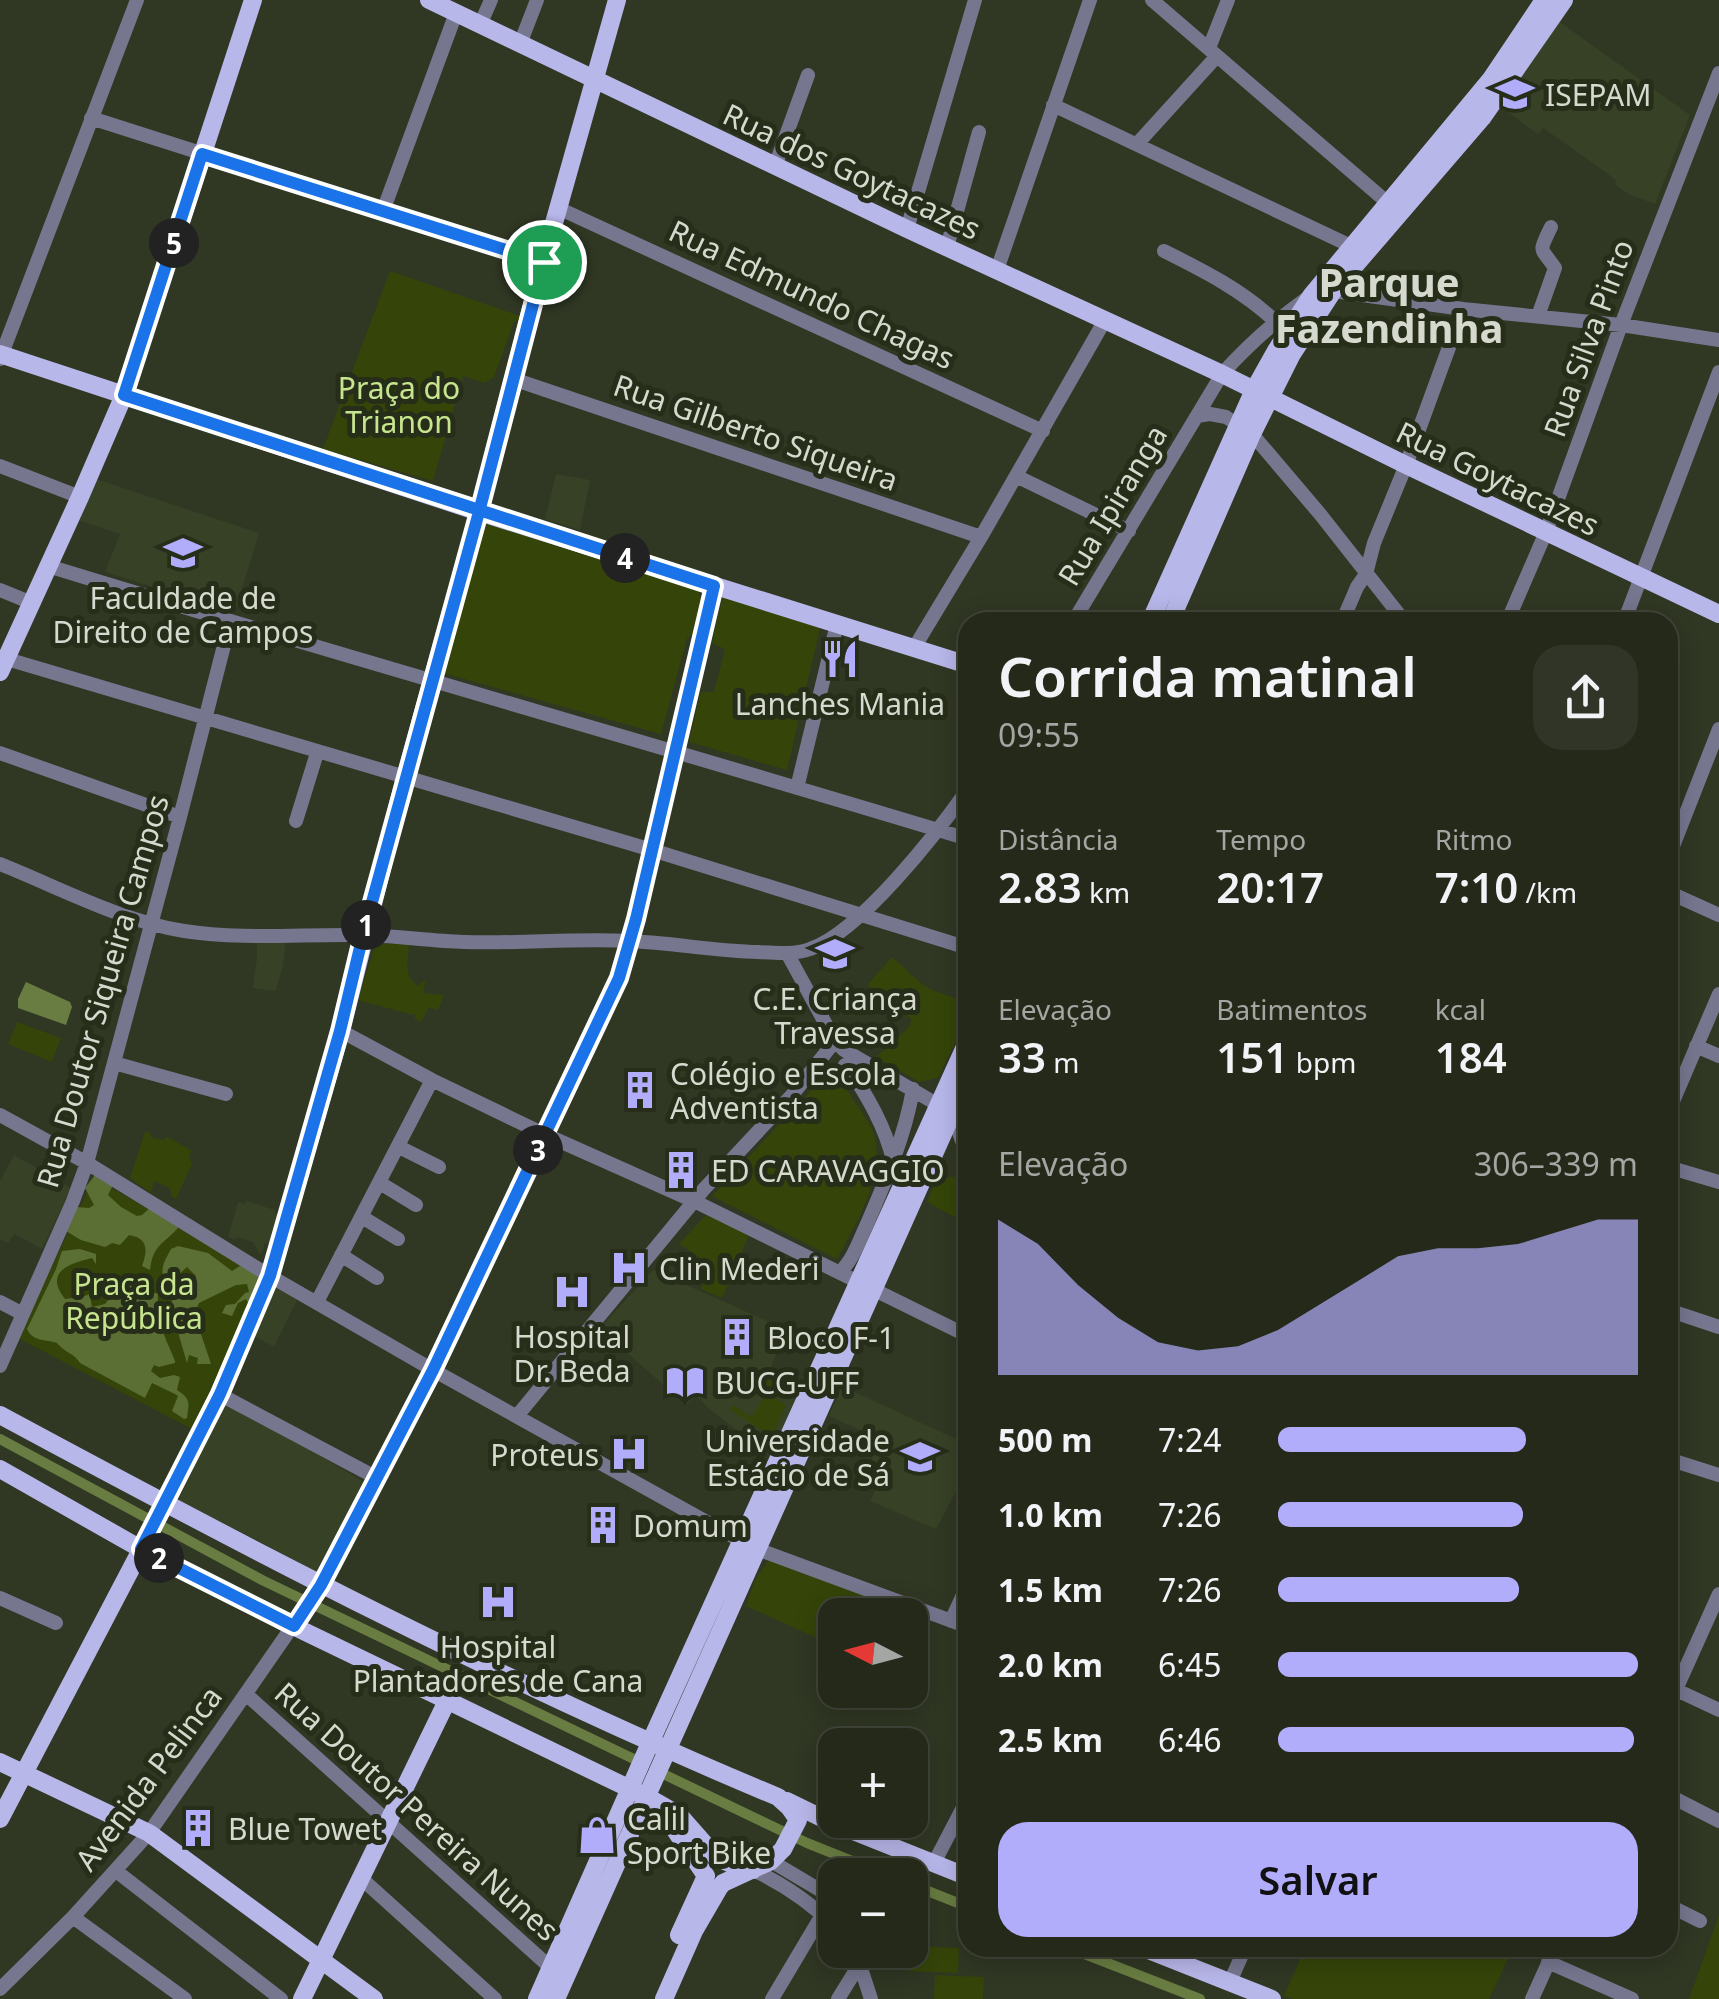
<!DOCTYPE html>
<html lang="pt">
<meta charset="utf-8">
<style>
:root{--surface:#24291a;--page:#303527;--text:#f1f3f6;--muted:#a3a6a2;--line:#414539;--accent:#b1adfa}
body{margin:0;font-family:"Noto Sans",sans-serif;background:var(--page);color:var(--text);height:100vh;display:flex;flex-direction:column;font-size:38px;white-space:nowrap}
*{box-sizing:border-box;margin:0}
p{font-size:32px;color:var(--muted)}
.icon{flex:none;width:55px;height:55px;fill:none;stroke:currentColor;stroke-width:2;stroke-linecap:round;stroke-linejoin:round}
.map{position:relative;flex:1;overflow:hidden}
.details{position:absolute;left:958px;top:612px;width:720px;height:1345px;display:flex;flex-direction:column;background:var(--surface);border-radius:30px;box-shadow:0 5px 25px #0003,0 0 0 2px var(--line)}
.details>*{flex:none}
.needle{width:65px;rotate:276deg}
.controls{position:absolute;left:818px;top:1598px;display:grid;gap:20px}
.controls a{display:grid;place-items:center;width:110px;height:110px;border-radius:20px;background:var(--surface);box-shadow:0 5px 25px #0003,0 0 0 2px var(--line);font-size:50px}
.pin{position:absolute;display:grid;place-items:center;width:85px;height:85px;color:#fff;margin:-42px;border:5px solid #fff;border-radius:50%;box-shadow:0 2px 10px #0007}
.km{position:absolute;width:50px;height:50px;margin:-25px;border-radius:50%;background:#222;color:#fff;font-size:28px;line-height:50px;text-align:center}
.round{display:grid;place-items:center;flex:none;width:105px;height:105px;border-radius:30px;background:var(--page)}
.overview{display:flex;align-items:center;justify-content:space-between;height:170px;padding:0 40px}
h1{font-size:55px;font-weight:600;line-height:75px}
.metrics{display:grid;grid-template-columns:repeat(3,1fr);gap:15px;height:170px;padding:10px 40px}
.metrics div{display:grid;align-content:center}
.metrics b{font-size:42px;font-weight:600}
.metrics small{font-size:28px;font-weight:400}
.metrics p{font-size:28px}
.chart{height:280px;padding:20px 40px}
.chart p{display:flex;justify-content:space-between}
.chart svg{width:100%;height:180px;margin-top:10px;fill:var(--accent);opacity:.7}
.action{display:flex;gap:20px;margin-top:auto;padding:20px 40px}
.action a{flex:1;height:115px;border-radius:30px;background:var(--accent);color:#111;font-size:40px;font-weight:600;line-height:115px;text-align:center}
ul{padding:0 40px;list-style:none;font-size:32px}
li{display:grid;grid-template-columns:160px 120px 1fr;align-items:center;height:75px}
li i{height:25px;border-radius:12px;background:var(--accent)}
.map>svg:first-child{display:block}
</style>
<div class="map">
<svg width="1719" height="1999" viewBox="0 0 1719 1999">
<rect width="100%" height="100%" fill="#303723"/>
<path fill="#374126" d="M1557,20L1690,115L1655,204L1628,194L1615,184L1616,181L1608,174L1543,128L1538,134L1497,104Z
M556,474L590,480L580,530L545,519Z
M93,478L259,533L235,612L105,572L120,534L75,519Z
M257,939H286L283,965L276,991L253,988L257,958Z
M14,1155L71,1188L42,1249L14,1234L8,1243L0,1239V1181Z
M247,1201L275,1210V1213L281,1215L273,1240L269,1244L265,1243L262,1254L259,1253L253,1242L237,1237L236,1240L228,1237L238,1202L245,1204Z
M653,1270L785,1329L767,1378L800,1392L770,1456L708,1408L696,1395L687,1405L599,1329Z
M276,1287L298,1298L274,1347L254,1336Z
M842,1386L967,1444V1471L936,1529L870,1501L882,1477L867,1470L880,1439L829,1416Z
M225,1400L366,1483L362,1495L321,1573L313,1572L259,1541L178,1501Z"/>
<path fill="#354509" d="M390,271L523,317L514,322L494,377L485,383L463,376L433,481L323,449Z
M484,521L700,589L699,594C708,608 702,632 687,638L661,734L443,673Z
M723,595L820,628L787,770L689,742L701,692H714L725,649L712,643Z
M381,943L409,945C408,959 403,977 418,986L426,979L423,993L444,995L438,1010L429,1007L421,1022L415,1019V1013L413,1015L358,1000L373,952L375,946Z
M892,957L922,984L932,990L967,1002V1018L938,1078L919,1082L876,1057L910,1026L911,1019L903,1013L906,1006L897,999L881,1014L868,984Z
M17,1022L61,1038L52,1062L8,1044Z
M829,1071C840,1078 847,1090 854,1101C861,1111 870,1123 874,1134C886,1177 856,1223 837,1259L712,1196Z
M145,1132H149L153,1138L163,1140L168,1137L192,1151L189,1156L192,1164L176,1199L172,1197L170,1188L154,1181L151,1193L130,1178Z
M957,1176L967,1181V1224L927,1202L936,1180Z
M94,1178L264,1275L204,1405L207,1409L192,1429L18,1338Z
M706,1215L749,1235L722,1298L701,1289L711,1265L679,1244Z
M746,1379L763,1383L766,1379L777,1385L774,1398L786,1405L772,1437L729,1409L734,1405L747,1415L752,1416L764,1398L763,1394L743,1382V1380Z
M768,1561L778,1563L892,1604L885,1615H835V1646L746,1606L755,1580Z
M1719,1915V1999H1689Z
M910,1946L959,1948L958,1973L909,1971Z
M1305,1948H1513L1489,1999H1293L1284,1996Z
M935,1975L984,1977L983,1999H934Z"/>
<path fill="#5b6f34" d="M95,1175L113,1185L108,1195L121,1207L137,1216L142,1215L151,1207L175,1222L178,1228C164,1244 153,1244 150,1270L142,1266C148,1250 148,1238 129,1235L120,1245L112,1243L105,1247L81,1240L66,1231L77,1207L89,1208L94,1205L85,1188Z
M178,1246L208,1253L232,1271L243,1264L261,1275L241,1326L239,1324L248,1303L246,1299L238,1303L232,1316L222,1313L226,1305L235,1304L245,1293L249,1292L247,1284L236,1285L199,1303L191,1321L198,1325L211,1364H197L198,1358L189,1355L187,1363L170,1305L178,1289L188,1292L196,1282V1276L187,1267L178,1275L174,1274L168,1278L167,1289C160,1270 161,1267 171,1249Z
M80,1249L96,1254V1264L92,1258C68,1264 44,1272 65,1299L82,1297L98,1291L99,1294L90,1297L92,1307L105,1304L110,1298L106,1285L107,1281H114L118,1276L128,1278L137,1294L158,1293C157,1326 164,1333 175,1361V1363L159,1367L154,1365L151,1371L160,1378L174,1375L180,1377L177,1390C191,1399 189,1402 187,1418L184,1419L172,1411L178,1396L175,1394L152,1383L145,1398L80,1363C75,1354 64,1352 57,1343C45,1339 33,1342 27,1329L56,1269L62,1251Z"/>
<path fill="#697d42" d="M26,982L70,1002L72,1007L66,1025L18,1008V999Z"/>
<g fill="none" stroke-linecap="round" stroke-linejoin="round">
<path stroke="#697d42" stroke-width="10" d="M0,1439L262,1580L642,1763
M657,1771L807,1843L887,1875
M910,1884L968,1907
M1069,1948L1200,1999"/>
<path stroke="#76768f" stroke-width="14" d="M1152,0L1388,203
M480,25L491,0
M520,44L537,0
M1209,48L1228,0
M1053,105L1351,246
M91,118L543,262
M1137,144L1217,56
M775,166L808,75
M558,208L1043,431
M383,211L456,13
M907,229L975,0
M947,247L979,132
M1164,251C1204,271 1242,290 1275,321
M997,270L1090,0
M1333,291L1463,309L1621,325L1719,340
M1538,316L1555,268C1540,246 1538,254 1551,227
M0,359L137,0
M513,379L981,537
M1197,416L1210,414L1226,417L1252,434L1320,514L1405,622
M0,466L80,497
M1016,476L1129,531
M48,566C354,660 662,746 968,839
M0,590L32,603
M1073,622L1222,374C1248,345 1275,321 1306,299
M1342,622L1357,587L1366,574L1374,543L1406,465L1463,309
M1507,622L1546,532L1621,325L1719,73
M1624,622L1719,372
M914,648L981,537L1105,320
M0,657L652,850L968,948
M0,753L180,817
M797,788L837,624
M296,821L317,753
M1668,859L1719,729
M0,864C60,888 121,921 184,931C241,940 301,934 358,935C393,935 428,941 464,942C519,944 575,938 630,941C673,943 715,951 758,952C775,953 794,955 810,949C860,932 937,833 968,789
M1668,892L1719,915
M787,953L835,1041L844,1050L952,1113L968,1158
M341,1031L432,1080L546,1135L694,1201L968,1336
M1696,1046L1719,1056
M114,1063L226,1094
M845,1065L849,1068C868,1098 885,1126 893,1160
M1668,1113L1719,994
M0,1115L87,1163L270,1276L433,1370L741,1541
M399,1147L439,1167
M1668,1167L1719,1182
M380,1183L416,1205
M362,1217L398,1239
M341,1255L377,1278
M840,1272C853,1260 859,1241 867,1224C886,1180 905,1136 913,1089
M0,1302L23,1314
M317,1302L432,1080
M1668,1310L1719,1327
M0,1366L73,1201L87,1163L180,817L230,622
M219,1394L377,1478
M517,1416L704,1189L793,1094L835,1041
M1668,1459L1719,1475
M757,1549L968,1627
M0,1598L56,1623
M951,1621L968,1584
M1670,1687L1719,1710
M247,1695L551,1968
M1668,1707L1719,1594
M1668,1795L1719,1821
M771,1861L835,1899
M934,1863L968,1798
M753,1870C783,1884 812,1904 835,1927
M116,1871L281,1999
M362,1879L495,1999
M1668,1905L1700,1921
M73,1917L185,1999
M855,1950L871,1999
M1548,1962L1632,1999
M1230,1982L1245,1948
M0,1989L73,1917L149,1833L321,1585L433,1370L619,978L635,919L715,586
M772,1999L822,1915
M838,1999L859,1965
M1532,1999L1555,1948"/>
<path stroke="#b8b7ea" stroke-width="18" d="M429,0L907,229L1222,374L1406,465L1719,614
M0,354L479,512L968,665
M1150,622L1254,390L1277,349L1311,296L1491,79L1544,0
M1170,622L1252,434L1292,354L1333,291L1482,118L1564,0
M0,672L80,497L124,395L253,0
M0,1415C254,1552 511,1686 778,1797L789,1807L798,1820
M0,1469L141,1549L293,1626L651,1799L679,1815L716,1857L736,1866L753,1870
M0,1762L149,1833L374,1999
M787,1801L828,1821L968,1877
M664,1809L669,1821L706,1876
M0,1819L165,1504L219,1394L270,1276L341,1031L405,777L479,512L543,262L617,0
M679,1935L706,1876
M1143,1948L1272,1999
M302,1999L447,1701
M537,1999L650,1743L968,1040
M556,1999L968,1078
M664,1999L694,1931L719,1888L723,1883L771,1861L783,1849L798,1820"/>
</g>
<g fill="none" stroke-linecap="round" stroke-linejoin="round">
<g stroke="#fff" stroke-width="20">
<path id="route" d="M544,262L479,512L363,935L340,1031L270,1276L220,1394L141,1549L294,1626L321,1585L433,1370L619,978L636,919L714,586L124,395L202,154L544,262"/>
</g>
<use href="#route" stroke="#1a73e8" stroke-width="12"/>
</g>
<defs>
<g id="school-bare" transform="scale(3)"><path d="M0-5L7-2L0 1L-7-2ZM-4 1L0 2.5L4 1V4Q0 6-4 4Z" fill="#b1adfa" stroke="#262d19" stroke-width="2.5" paint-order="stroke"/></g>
<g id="university-bare" transform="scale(3)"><path d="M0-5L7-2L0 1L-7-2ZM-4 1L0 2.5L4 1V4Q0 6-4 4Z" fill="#b1adfa" stroke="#262d19" stroke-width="2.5" paint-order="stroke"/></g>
<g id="restaurant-bare" transform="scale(3)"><path d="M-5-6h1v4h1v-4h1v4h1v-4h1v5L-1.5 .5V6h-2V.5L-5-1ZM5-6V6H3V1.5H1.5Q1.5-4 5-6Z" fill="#b1adfa" stroke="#262d19" stroke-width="2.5" paint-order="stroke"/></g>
<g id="building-bare" transform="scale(3)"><path d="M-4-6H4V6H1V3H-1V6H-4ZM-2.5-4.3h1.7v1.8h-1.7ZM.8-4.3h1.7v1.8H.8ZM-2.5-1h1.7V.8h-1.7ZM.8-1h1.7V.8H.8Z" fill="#b1adfa" stroke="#262d19" stroke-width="2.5" paint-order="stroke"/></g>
<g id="hospital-bare" transform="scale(3)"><path d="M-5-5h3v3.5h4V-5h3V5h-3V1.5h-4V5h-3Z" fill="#b1adfa" stroke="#262d19" stroke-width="2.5" paint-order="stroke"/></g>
<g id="library-bare" transform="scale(3)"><path d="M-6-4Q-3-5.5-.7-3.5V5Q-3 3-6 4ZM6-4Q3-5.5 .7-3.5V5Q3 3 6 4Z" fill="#b1adfa" stroke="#262d19" stroke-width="2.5" paint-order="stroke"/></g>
<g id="shop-bare" transform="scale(3)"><path d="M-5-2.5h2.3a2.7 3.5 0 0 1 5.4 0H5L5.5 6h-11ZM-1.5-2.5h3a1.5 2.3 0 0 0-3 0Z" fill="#b1adfa" stroke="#262d19" stroke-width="2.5" paint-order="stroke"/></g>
</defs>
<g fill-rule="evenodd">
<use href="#school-bare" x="1515" y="94"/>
<use href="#university-bare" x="183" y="553"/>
<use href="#restaurant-bare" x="840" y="659"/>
<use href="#school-bare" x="835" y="954"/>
<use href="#building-bare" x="640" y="1090"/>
<use href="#building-bare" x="681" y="1170"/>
<use href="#hospital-bare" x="629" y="1268"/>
<use href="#hospital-bare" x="572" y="1292"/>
<use href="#building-bare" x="737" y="1337"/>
<use href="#library-bare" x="685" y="1382"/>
<use href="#hospital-bare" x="629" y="1454"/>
<use href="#university-bare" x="920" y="1457"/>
<use href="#building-bare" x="603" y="1525"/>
<use href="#hospital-bare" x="498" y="1602"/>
<use href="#building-bare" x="198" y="1828"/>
<use href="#shop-bare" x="597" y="1835"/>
</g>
<g text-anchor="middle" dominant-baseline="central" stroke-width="10" stroke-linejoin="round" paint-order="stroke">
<g font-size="30" fill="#d6dace" stroke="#262d19" text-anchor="start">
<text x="1545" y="94">ISEPAM</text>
<text x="183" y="597" text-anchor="middle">Faculdade de<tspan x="183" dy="34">Direito de Campos</tspan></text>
<text x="840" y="703" text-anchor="middle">Lanches Mania</text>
<text x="835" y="998" text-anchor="middle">C.E. Criança<tspan x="835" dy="34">Travessa</tspan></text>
<text x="670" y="1073">Colégio e Escola<tspan x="670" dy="34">Adventista</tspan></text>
<text x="711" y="1170">ED CARAVAGGIO</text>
<text x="659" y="1268">Clin Mederi</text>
<text x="572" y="1336" text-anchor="middle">Hospital<tspan x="572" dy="34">Dr. Beda</tspan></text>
<text x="767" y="1337">Bloco F-1</text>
<text x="715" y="1382">BUCG-UFF</text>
<text x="890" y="1440" text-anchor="end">Universidade<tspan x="890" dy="34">Estácio de Sá</tspan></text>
<text x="599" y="1454" text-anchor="end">Proteus</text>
<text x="633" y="1525">Domum</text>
<text x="498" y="1646" text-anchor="middle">Hospital<tspan x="498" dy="34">Plantadores de Cana</tspan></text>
<text x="627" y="1818">Calil<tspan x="627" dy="34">Sport Bike</tspan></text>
<text x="228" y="1828">Blue Towet</text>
</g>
<g font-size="30" fill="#d6dace" stroke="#262d19">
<text transform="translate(852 171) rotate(25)">Rua dos Goytacazes</text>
<text transform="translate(812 294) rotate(25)">Rua Edmundo Chagas</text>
<text transform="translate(1588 338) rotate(-70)">Rua Silva Pinto</text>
<text transform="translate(756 432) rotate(19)">Rua Gilberto Siqueira</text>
<text transform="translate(1498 478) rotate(26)">Rua Goytacazes</text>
<text transform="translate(1112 505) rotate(-59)">Rua Ipiranga</text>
<text transform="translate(102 991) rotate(-74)">Rua Doutor Siqueira Campos</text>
<text transform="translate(148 1778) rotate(-53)">Avenida Pelinca</text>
<text transform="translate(417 1811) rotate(42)">Rua Doutor Pereira Nunes</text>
</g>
<g font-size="30" fill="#c7e58f" stroke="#262d19">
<text x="399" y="387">Praça do<tspan x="399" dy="34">Trianon</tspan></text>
<text x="134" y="1283">Praça da<tspan x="134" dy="34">República</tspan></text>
</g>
<g font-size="40" font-weight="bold" fill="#d6dace" stroke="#262d19">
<text x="1389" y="281">Parque<tspan x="1389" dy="46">Fazendinha</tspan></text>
</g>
</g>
</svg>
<div class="controls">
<a><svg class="needle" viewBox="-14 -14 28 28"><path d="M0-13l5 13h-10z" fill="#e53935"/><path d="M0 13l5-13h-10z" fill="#a3a6a2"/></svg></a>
<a>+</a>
<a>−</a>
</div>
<div class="pin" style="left:544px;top:262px;background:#1e9e55"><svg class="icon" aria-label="arrive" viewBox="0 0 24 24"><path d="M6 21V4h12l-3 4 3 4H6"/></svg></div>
<b class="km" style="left:366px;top:925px">1</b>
<b class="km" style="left:159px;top:1558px">2</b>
<b class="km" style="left:538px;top:1150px">3</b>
<b class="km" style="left:625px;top:558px">4</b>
<b class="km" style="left:174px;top:243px">5</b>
<section class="details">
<div class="overview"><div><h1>Corrida matinal</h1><p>09:55</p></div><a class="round"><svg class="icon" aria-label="share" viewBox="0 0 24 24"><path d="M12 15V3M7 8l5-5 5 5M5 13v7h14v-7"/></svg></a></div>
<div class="metrics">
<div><p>Distância</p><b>2.83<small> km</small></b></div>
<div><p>Tempo</p><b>20:17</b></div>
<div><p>Ritmo</p><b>7:10<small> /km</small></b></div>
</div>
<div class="metrics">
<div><p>Elevação</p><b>33<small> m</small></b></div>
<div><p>Batimentos</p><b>151<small> bpm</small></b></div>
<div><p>kcal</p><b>184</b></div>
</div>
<div class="chart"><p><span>Elevação</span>306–339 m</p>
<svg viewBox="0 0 160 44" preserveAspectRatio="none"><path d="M0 44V6L10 12L20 22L30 30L40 36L50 38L60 37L70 33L80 27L90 21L100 15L110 13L120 13L130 12L140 9L150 6L160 6V44z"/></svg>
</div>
<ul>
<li><b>500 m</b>7:24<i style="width:69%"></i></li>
<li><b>1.0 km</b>7:26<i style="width:68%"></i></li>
<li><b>1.5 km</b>7:26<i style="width:67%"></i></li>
<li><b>2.0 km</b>6:45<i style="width:100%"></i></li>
<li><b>2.5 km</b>6:46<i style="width:99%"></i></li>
</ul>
<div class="action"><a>Salvar</a></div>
</section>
</div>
